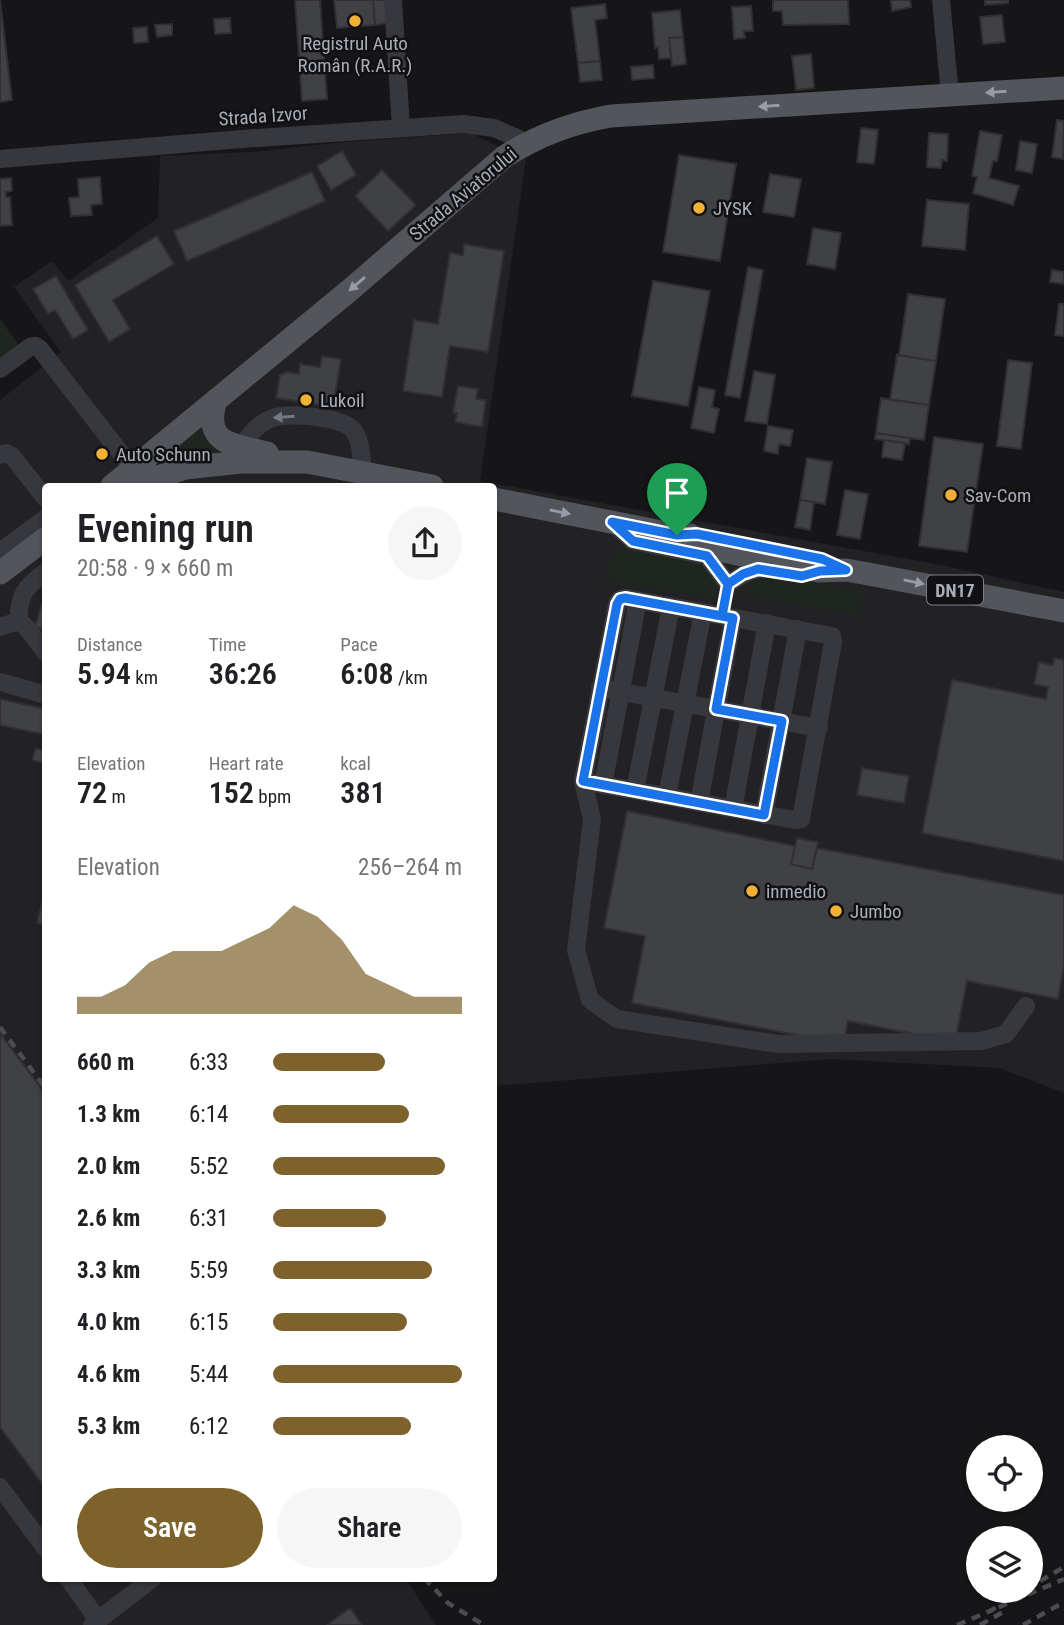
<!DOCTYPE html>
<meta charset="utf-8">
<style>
:root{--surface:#fff;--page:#f6f6f6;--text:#202124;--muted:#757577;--accent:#7e622b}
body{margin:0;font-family:"Roboto Condensed",sans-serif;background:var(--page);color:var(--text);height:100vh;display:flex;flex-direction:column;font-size:26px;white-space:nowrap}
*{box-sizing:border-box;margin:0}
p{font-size:23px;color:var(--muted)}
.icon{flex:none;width:38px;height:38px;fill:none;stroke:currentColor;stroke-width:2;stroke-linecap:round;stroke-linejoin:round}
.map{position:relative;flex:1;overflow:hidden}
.panel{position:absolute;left:42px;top:483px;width:455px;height:1099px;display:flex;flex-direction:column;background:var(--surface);border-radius:7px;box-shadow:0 2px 5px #0004}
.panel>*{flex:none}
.fabs{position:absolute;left:966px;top:1435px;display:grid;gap:14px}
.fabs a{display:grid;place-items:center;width:77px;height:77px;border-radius:50%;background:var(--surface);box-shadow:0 2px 5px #0004;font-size:35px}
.pin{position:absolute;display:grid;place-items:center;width:60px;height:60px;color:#fff;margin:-72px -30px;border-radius:50% 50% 50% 0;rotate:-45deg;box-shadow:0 0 7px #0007}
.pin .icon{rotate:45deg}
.round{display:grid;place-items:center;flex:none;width:74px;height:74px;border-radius:37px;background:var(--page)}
.headline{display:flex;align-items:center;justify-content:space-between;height:119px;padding:0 35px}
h1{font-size:38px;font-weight:600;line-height:52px}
.figures{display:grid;grid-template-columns:repeat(3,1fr);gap:10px;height:119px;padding:7px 35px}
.figures div{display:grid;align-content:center}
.figures b{font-size:30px;font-weight:600}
.figures small{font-size:19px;font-weight:400}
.figures p{font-size:19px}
.chart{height:196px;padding:14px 35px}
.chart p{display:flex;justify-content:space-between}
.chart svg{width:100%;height:126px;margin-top:7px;fill:var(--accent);opacity:.7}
.cta{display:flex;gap:14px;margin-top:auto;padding:14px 35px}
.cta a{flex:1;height:80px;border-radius:42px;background:var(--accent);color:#fff;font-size:28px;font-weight:600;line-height:80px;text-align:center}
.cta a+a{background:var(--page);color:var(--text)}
ul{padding:0 35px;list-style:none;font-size:23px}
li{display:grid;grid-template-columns:112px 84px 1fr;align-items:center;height:52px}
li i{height:18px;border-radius:9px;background:var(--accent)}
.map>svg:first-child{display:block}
</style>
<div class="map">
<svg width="1064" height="1625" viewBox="0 0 1064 1625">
<rect width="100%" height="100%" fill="#161618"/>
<path fill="#222225" d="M470,133L526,159L480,481L941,565L1064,592V1093L999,1068L830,1059L494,1086V486H46V1578L406,1579L436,1625H0V400L61,352L14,287L52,261L68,281L158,218L160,156L251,152L345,142Z"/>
<path fill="#1e261f" d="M0,319L21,348L0,364Z
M202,416V435L214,448L230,455L133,480Z
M613,547L705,563C713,576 721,585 714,599L607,580Z
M761,574L863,591L859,615L739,594L742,589Z"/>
<path fill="#404145" stroke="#303034" stroke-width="2" d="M0,0L12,100L0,102Z
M295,0H320L327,99L302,101Z
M334,0H373L375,25L337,28Z
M373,0H386L388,23L375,25Z
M773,0H848L849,24L783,25L782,11H773Z
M891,0H910L911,7L892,11Z
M985,0H1008V3L985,5Z
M605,4L607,18L595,20L600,61L578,63L571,8Z
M751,6L753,31H744L745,38L734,39L732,7Z
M680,10L683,37L669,38L671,58L659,59L658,47L655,48L652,13Z
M1002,15L1005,42L983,44L980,17Z
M230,18L231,33L215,34L214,19Z
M172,24V35L157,37L155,25Z
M147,27L148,42L134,43L133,28Z
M683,37L686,64L672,66L669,38Z
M811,54L814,88L796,90L792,56Z
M600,61L602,80L580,82L578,63Z
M653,65L654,78L632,80L631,67Z
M1057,120L1064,121L1063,159L1052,157Z
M861,128L878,130L874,164L857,162Z
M980,131L1002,135L997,161H993L989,178L1019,186L1013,205L973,193L977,177L972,176Z
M929,133L948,134L947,161L942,160L941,168L927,167Z
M1020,141L1037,144L1032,173L1016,170Z
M342,151L356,175L331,190L317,166Z
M679,155L736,164L720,261L663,252Z
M382,170L416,205L388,231L355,196Z
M312,172L325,201L187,261L174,231Z
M770,174L801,179L794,217L763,212Z
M100,177L102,204L91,205L92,215L71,216L69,198L79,197L78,179Z
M11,178L12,191L6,192V197H10L12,225L0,226V179Z
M927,200L969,204L965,250L922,246Z
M813,228L841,233L835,269L807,264Z
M157,236L174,264L113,300L130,329L109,342L75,285Z
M464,244L504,251L488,352L450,346L442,397L403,391L414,320L438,324L450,253L463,255Z
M748,267L763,270L740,398L725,395Z
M1052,270L1064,272V284L1050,282Z
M56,276L88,330L73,339L55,310L48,314L33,289Z
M653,281L710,291L688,406L632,396Z
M908,294L945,299L936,361L899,355Z
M1059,304H1064V336L1055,335Z
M897,355L936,361L929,405L890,400Z
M322,356L341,359L333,407L276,398L280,375L287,372L299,374L300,364L320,367Z
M1008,360L1032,363L1021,449L997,446Z
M754,371L775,375L767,424L745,421Z
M458,386L478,389L476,399L486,400L482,427L455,422L457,413H453Z
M699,387L715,390L712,407L719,409L714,433L691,428Z
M881,398L929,405L924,440L876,433Z
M768,426L793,430L790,446L779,444L778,454L764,451Z
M876,433L910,438L909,444L875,439Z
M934,437L983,444L967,552L919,546Z
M884,440L905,443L902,460L882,457Z
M807,458L832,462L825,504L800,500Z
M845,490L868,494L860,539L837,535Z
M800,500L814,502L810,530L795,527Z
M46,600V629L35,628L41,605Z
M1054,658L1064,660V861L922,833L952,680L1046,699L1048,687L1034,684L1039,662L1053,665Z
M0,699L46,709V735L0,725Z
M36,748L46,751V764L32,760Z
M862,768L909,776L904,803L857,795Z
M627,811L795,846L791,864L812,869L817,848L1064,895V966L1058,999L967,981L955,1042L848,1021L843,1044L632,1003L645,936L604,928Z
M797,838L818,842L812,869L791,864Z
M46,885V925L37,923Z
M0,1033L46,1095V1489L0,1427Z
M350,1608L362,1625H327Z"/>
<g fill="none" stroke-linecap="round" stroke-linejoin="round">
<path stroke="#37383d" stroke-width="18" d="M393,0L401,128
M941,0L950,95
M0,159L242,139L464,124L494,128L526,142
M0,369L30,347L36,346L40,349L133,469
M241,447C250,434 258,423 273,418C289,412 343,417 353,430C362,441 361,460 363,473
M0,455L6,453L12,456L46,499
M612,522L633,541L707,556L728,584C745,572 757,566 777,570
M0,552L46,518
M46,572C25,586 18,596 19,621L27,628L46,653
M0,627L19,621
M0,682L46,695
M600,688L819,728
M583,781L795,820L801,819L833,642L832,636L625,598L620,599L617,604L583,781L592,819L576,950L590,1000L617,1019L778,1044L981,1041L1006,1034L1026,1006
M603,785L638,600
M635,790L671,607
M667,796L703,612
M699,803L733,618
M733,809L767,623
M764,815L798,629
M0,1487L46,1549
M68,1578L98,1620
M92,1625L153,1578"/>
<path stroke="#53555c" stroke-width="23" d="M216,400C202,444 233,445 267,453
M112,486L350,290L504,157C538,135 571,123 611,116L1064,88
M132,486L185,468L241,462H307L432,486
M494,499L677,535H690
M677,535L699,546L819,571L846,570L863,573L1064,611
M0,573L46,538"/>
<path stroke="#4a4c52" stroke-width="4.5" stroke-dasharray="9 7" stroke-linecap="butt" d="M0,1027L46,1089
M424,1578L448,1603L484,1625
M1040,1581L1064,1567
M1023,1591L990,1611L1064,1579
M957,1625L990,1611
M980,1625L1005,1611
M1023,1625L1064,1602"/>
</g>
<defs><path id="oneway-solid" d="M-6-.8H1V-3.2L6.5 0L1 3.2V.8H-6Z" transform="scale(1.75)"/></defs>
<g fill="#979ba6">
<use href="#oneway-solid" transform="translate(996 92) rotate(176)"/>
<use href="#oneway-solid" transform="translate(769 106) rotate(176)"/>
<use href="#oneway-solid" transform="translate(357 284) rotate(139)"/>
<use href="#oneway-solid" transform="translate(560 512) rotate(11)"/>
<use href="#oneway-solid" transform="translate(914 582) rotate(11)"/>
</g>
<use fill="#757881" href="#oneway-solid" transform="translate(284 417) rotate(176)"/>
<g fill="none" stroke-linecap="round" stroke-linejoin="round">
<g stroke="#fff" stroke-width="14">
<path id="route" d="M677,535L612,522L633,541L707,556L728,584L722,616L625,598L620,599L617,604L583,781L764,815L782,721L716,709L733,618L722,616L728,584L743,574L758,569L802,576L820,571L846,570L822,559L697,534L677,535"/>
</g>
<use href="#route" stroke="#1a73e8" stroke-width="9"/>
</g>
<g fill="#f2b134" stroke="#111113" stroke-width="2.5">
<circle cx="355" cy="21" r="7"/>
<circle cx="699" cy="208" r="7"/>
<circle cx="306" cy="400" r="7"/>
<circle cx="102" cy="454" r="7"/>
<circle cx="951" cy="495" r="7"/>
<circle cx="752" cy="891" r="7"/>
<circle cx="836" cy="911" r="7"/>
</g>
<g text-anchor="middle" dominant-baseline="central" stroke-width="5" stroke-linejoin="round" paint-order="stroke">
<rect fill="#111113" stroke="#7b7e86" stroke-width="2" x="927" y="575.5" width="56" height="29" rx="5"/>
<g font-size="18" font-weight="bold" fill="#a8adb8">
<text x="955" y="590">DN17</text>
</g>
<g font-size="19" fill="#a8adb8" stroke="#111113" text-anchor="start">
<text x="355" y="43" text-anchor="middle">Registrul Auto<tspan x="355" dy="22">Român (R.A.R.)</tspan></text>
<text x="713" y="208">JYSK</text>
<text x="320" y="400">Lukoil</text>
<text x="116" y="454">Auto Schunn</text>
<text x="965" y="495">Sav-Com</text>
<text x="766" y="891">inmedio</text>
<text x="850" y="911">Jumbo</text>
</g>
<g font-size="19" fill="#a8adb8" stroke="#111113">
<text transform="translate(263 116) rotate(-4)">Strada Izvor</text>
<text transform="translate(463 194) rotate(-40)">Strada Aviatorului</text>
</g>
</g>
</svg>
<div class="fabs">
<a><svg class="icon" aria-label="locate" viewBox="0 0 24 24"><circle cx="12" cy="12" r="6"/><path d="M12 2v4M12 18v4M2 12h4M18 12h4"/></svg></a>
<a><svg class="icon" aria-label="layers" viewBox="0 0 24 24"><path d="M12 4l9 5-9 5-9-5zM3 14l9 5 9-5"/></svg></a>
</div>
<div class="pin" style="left:677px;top:535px;background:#1e9e55"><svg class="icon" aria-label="arrive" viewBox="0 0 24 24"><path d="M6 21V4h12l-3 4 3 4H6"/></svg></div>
<section class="panel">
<div class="headline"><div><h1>Evening run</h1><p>20:58 · 9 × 660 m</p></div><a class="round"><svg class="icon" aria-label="share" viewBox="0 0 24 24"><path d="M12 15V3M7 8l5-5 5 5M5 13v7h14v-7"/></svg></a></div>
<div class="figures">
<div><p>Distance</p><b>5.94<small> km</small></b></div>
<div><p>Time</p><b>36:26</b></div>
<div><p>Pace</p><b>6:08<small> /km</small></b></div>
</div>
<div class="figures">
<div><p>Elevation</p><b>72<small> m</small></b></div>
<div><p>Heart rate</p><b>152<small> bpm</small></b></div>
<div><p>kcal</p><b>381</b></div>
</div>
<div class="chart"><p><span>Elevation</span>256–264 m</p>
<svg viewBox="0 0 160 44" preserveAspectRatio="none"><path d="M0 44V38L10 38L20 34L30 26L40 22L50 22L60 22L70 18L80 14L90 6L100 10L110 18L120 30L130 34L140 38L150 38L160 38V44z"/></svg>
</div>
<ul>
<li><b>660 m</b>6:33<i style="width:59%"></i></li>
<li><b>1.3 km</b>6:14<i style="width:72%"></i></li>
<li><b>2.0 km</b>5:52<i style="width:91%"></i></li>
<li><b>2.6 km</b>6:31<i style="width:60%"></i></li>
<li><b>3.3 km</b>5:59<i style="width:84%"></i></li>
<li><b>4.0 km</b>6:15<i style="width:71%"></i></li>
<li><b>4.6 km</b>5:44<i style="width:100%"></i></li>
<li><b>5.3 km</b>6:12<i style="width:73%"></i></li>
</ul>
<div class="cta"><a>Save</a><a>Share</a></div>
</section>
</div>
